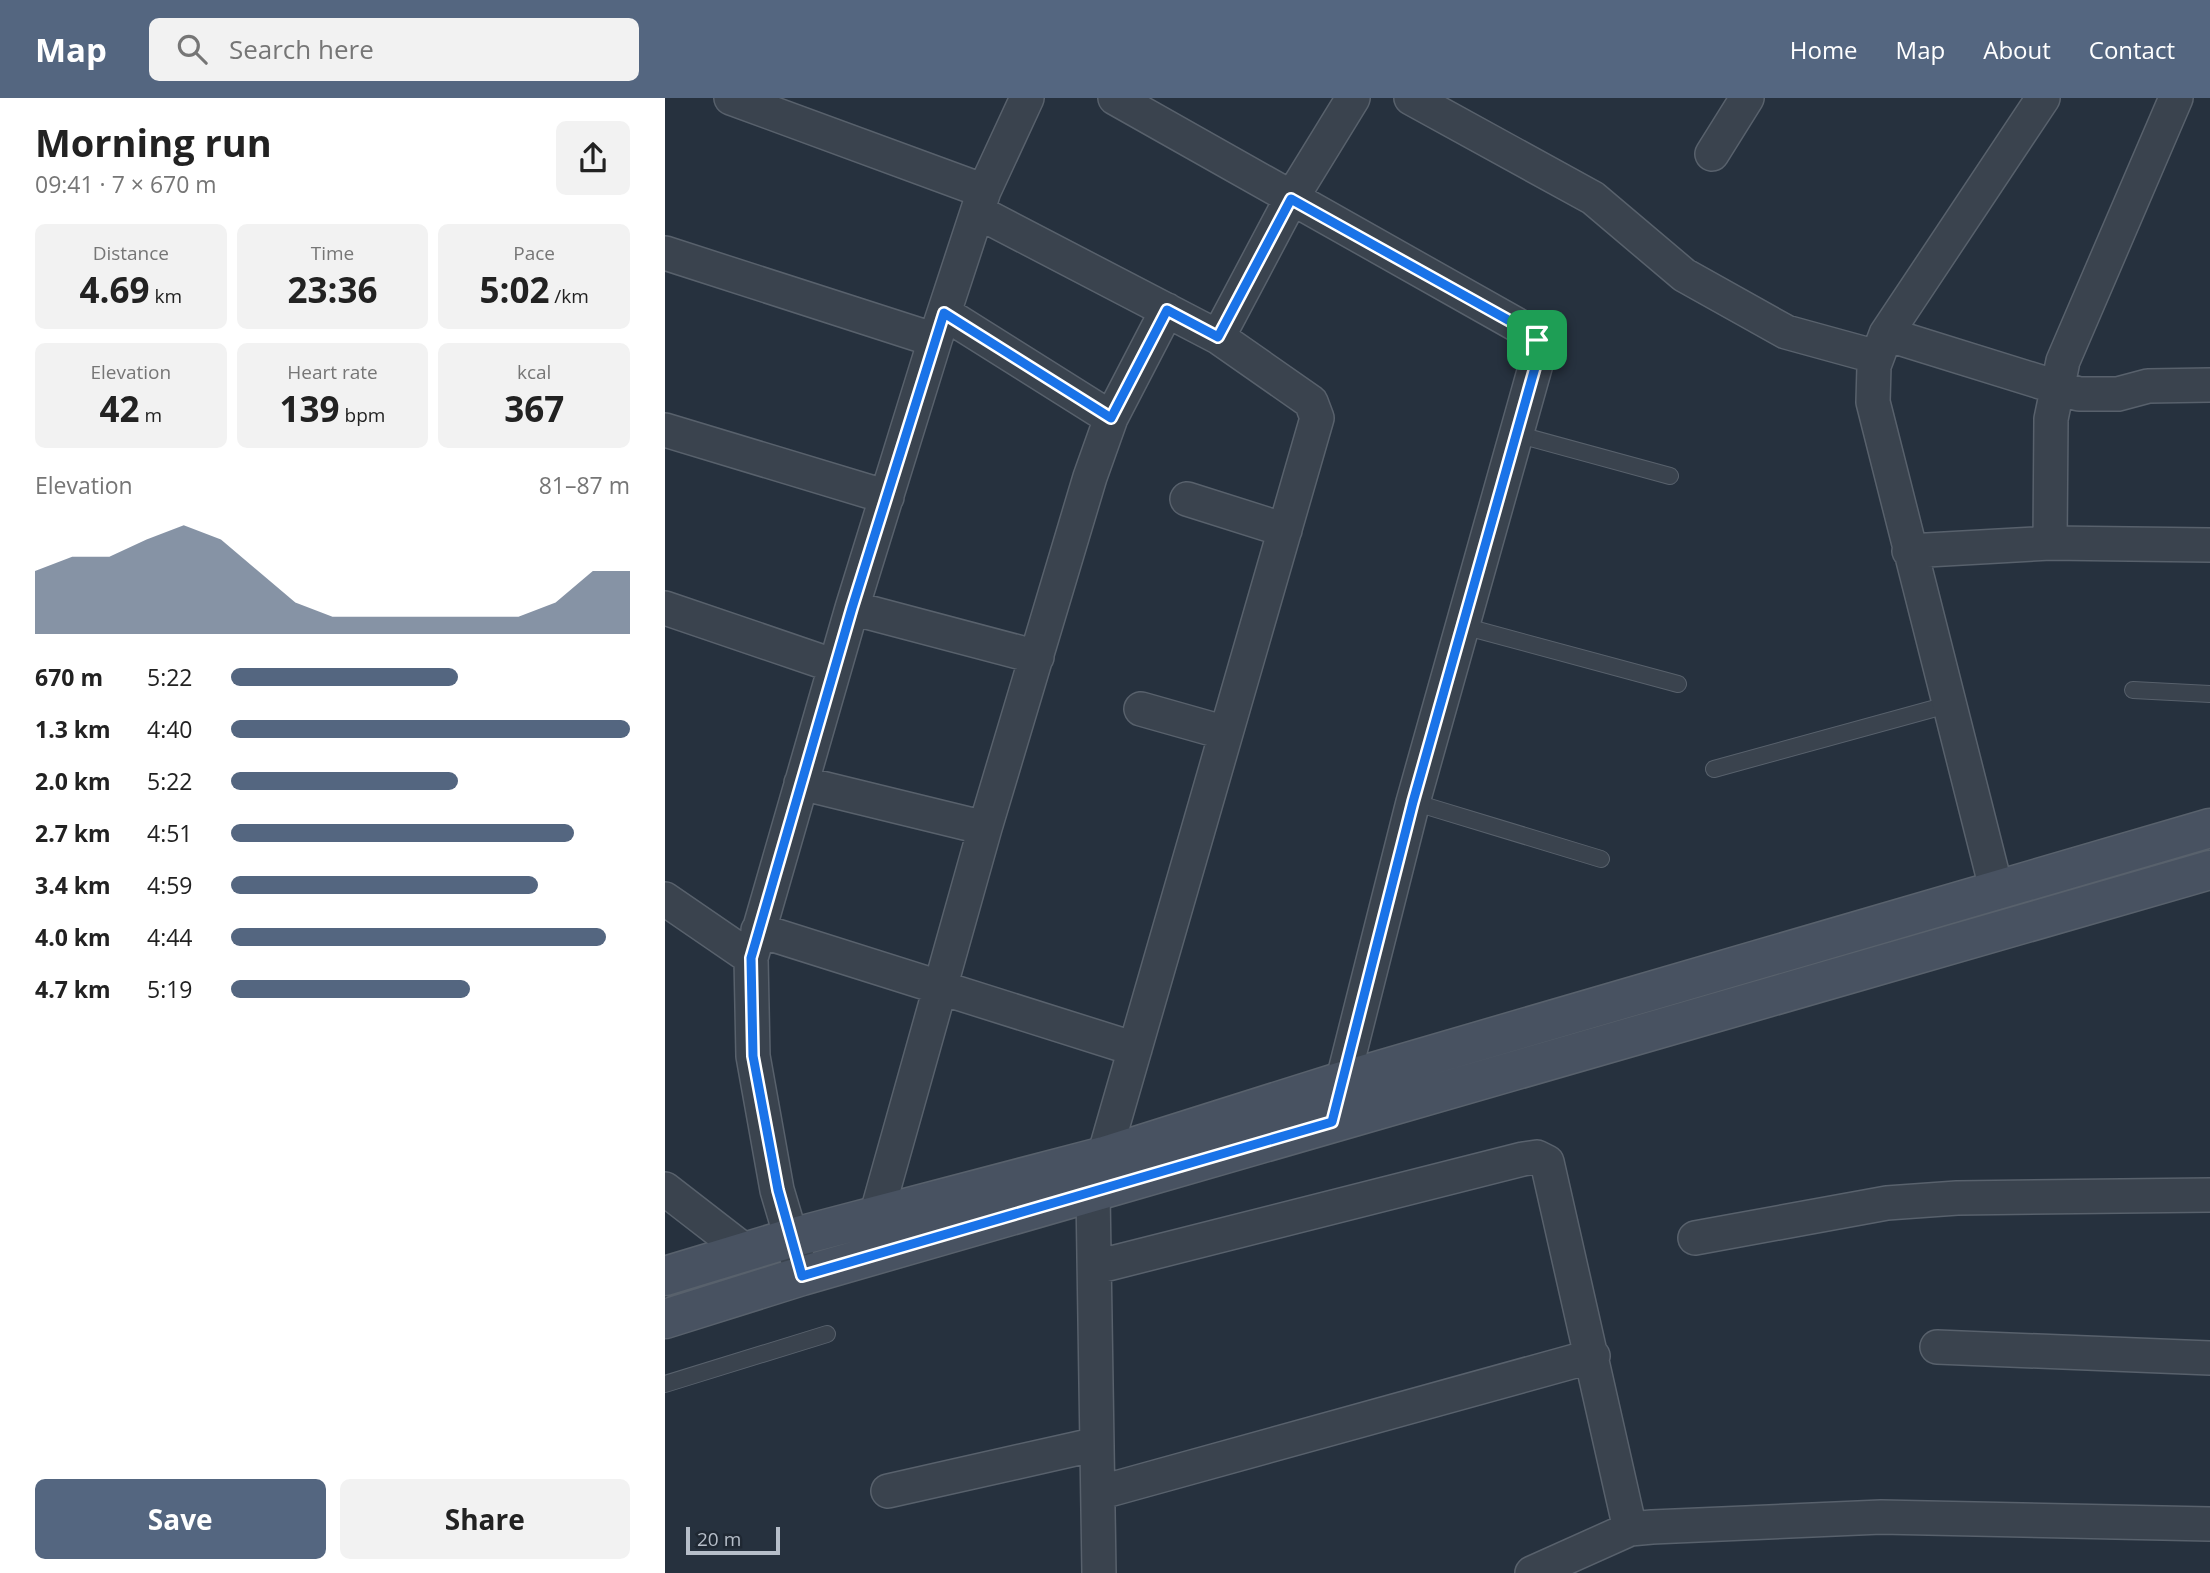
<!DOCTYPE html>
<meta charset="utf-8">
<style>
:root{--surface:#fff;--page:#f2f2f2;--text:#222;--muted:#767676;--accent:#546680}
body{margin:0;font-family:"Open Sans",sans-serif;background:var(--page);color:var(--text);height:100vh;display:flex;flex-direction:column;font-size:26px;white-space:nowrap}
*{box-sizing:border-box;margin:0}
p{font-size:23px;color:var(--muted)}
.icon{flex:none;width:38px;height:38px;fill:none;stroke:currentColor;stroke-width:2;stroke-linecap:round;stroke-linejoin:round}
.map{position:relative;flex:1;overflow:hidden}
.details{display:flex;flex-direction:column;background:var(--surface);width:665px}
.details>*{flex:none}
.scale{position:absolute;left:21px;bottom:18px;width:94px;box-sizing:border-box;padding-left:7px;border:4px solid #b6bec9;border-top:0;font-size:19px;line-height:24px;white-space:nowrap;color:#b6bec9;-webkit-text-stroke:5px #1f2833;paint-order:stroke}
.pin{position:absolute;display:grid;place-items:center;width:60px;height:60px;color:#fff;margin:-30px;border-radius:14px;box-shadow:0 4px 10px #0006}
.round{display:grid;place-items:center;flex:none;width:74px;height:74px;border-radius:10px;background:var(--page)}
.summary{display:flex;align-items:center;justify-content:space-between;height:119px;padding:0 35px}
h1{font-size:38px;font-weight:700;line-height:52px}
.stats{display:grid;grid-template-columns:repeat(3,1fr);gap:10px;height:119px;padding:7px 35px}
.stats div{display:grid;align-content:center;border-radius:10px;background:var(--page);text-align:center}
.stats b{font-size:35px;font-weight:700}
.stats small{font-size:19px;font-weight:400}
.stats p{font-size:19px}
.chart{height:196px;padding:14px 35px}
.chart p{display:flex;justify-content:space-between}
.chart svg{width:100%;height:126px;margin-top:7px;fill:var(--accent);opacity:.7}
.primary-button{display:flex;gap:14px;margin-top:auto;padding:14px 35px}
.primary-button a{flex:1;height:80px;border-radius:10px;background:var(--accent);color:#fff;font-size:28px;font-weight:700;line-height:80px;text-align:center}
.primary-button a+a{background:var(--page);color:var(--text)}
ul{padding:0 35px;list-style:none;font-size:23px}
li{display:grid;grid-template-columns:112px 84px 1fr;align-items:center;height:52px}
li i{height:18px;border-radius:9px;background:var(--accent)}
header{display:flex;align-items:center;gap:42px;box-sizing:border-box;height:98px;padding:0 35px;background:var(--accent);color:#fff}
header strong{font-size:33px}
nav{display:flex;gap:38px;margin-inline-start:auto;font-size:24px}
.search{width:490px;height:63px;background:var(--page);display:flex;align-items:center;gap:18px;box-sizing:border-box;padding:0 24px;border-radius:10px;color:var(--muted);font-size:26px}
main{display:flex;flex:1;min-height:0}
.map>svg:first-child{display:block}
</style>
<header>
<strong>Map</strong>
<div class="search"><svg class="icon" aria-label="search" viewBox="0 0 24 24"><circle cx="10" cy="10" r="6"/><path d="M15 15l6 6"/></svg>Search here</div>
<nav><a>Home</a><a>Map</a><a>About</a><a>Contact</a></nav>
</header>
<main>
<section class="details">
<div class="summary"><div><h1>Morning run</h1><p>09:41 · 7 × 670 m</p></div><a class="round"><svg class="icon" aria-label="share" viewBox="0 0 24 24"><path d="M12 15V3M7 8l5-5 5 5M5 13v7h14v-7"/></svg></a></div>
<div class="stats">
<div><p>Distance</p><b>4.69<small> km</small></b></div>
<div><p>Time</p><b>23:36</b></div>
<div><p>Pace</p><b>5:02<small> /km</small></b></div>
</div>
<div class="stats">
<div><p>Elevation</p><b>42<small> m</small></b></div>
<div><p>Heart rate</p><b>139<small> bpm</small></b></div>
<div><p>kcal</p><b>367</b></div>
</div>
<div class="chart"><p><span>Elevation</span>81–87 m</p>
<svg viewBox="0 0 160 44" preserveAspectRatio="none"><path d="M0 44V22L10 17L20 17L30 11L40 6L50 11L60 22L70 33L80 38L90 38L100 38L110 38L120 38L130 38L140 33L150 22L160 22V44z"/></svg>
</div>
<ul>
<li><b>670 m</b>5:22<i style="width:57%"></i></li>
<li><b>1.3 km</b>4:40<i style="width:100%"></i></li>
<li><b>2.0 km</b>5:22<i style="width:57%"></i></li>
<li><b>2.7 km</b>4:51<i style="width:86%"></i></li>
<li><b>3.4 km</b>4:59<i style="width:77%"></i></li>
<li><b>4.0 km</b>4:44<i style="width:94%"></i></li>
<li><b>4.7 km</b>5:19<i style="width:60%"></i></li>
</ul>
<div class="primary-button"><a>Save</a><a>Share</a></div>
</section>
<div class="map">
<svg width="1545" height="1475" viewBox="0 0 1545 1475">
<rect width="100%" height="100%" fill="#26313e"/>
<g fill="none" stroke-linecap="round" stroke-linejoin="round">
<g stroke="#58616c" stroke-width="18">
<path id="lane" d="M851,336L1005,378
M798,528L1013,586
M1468,592L1545,596
M1049,671L1282,607
M748,704L936,761
M0,1286L162,1236"/>
</g>
<g stroke="#58616c" stroke-width="36">
<path id="street" d="M66,0L319,93
M450,0L861,232L872,242L873,259L748,704L672,1005
M746,0L928,100L1019,177L1121,234L1212,259
M1047,56L1082,0
M313,114L553,239L646,304L652,320L439,1058
M0,155L270,242
M279,215L446,320
M1221,236L1414,296H1453L1483,288L1545,287
M553,239L626,101L688,0
M0,332L222,399
M522,401L620,432
M1385,445L1386,321L1398,263L1511,0
M1244,453L1385,445L1545,447
M0,510L170,568
M187,510L372,559
M476,611L561,635
M136,685L320,730
M1332,794L1208,304L1209,268L1221,236L1378,0
M0,801L86,860
M93,832L470,951
M0,1091L80,1153
M428,1095L434,1475
M211,1118L320,730L425,379L446,320L502,212
M1030,1140L1222,1105L1292,1100L1545,1097
M134,1166L112,1092L88,958L86,860L187,510L270,242L319,93L362,0
M431,1169L858,1061L872,1059L882,1064L965,1431
M1272,1249L1545,1260
M223,1393L432,1346
M433,1395L928,1258
M867,1475L965,1431L987,1429L1216,1419L1545,1426"/>
</g>
<g stroke="#58616c" stroke-width="41">
<path id="secondary" d="M0,1178L126,1140L439,1058L677,983L1545,730
M0,1221L137,1178L1545,772"/>
</g>
<use href="#lane" stroke="#3a434e" stroke-width="16"/>
<use href="#street" stroke="#3a434e" stroke-width="33"/>
<use href="#secondary" stroke="#485261" stroke-width="38"/>
</g>
<g fill="none" stroke-linecap="round" stroke-linejoin="round">
<g stroke="#fff" stroke-width="14">
<path id="route" d="M626,101L861,232L872,242L873,259L748,704L667,1024L137,1178L113,1092L88,958L86,860L187,510L279,215L446,320L502,212L553,239Z"/>
</g>
<use href="#route" stroke="#1a73e8" stroke-width="9"/>
</g>
</svg>
<div class="scale">20 m</div>
<div class="pin" style="left:872px;top:242px;background:#1e9e55"><svg class="icon" aria-label="arrive" viewBox="0 0 24 24"><path d="M6 21V4h12l-3 4 3 4H6"/></svg></div>
</div>
</main>
